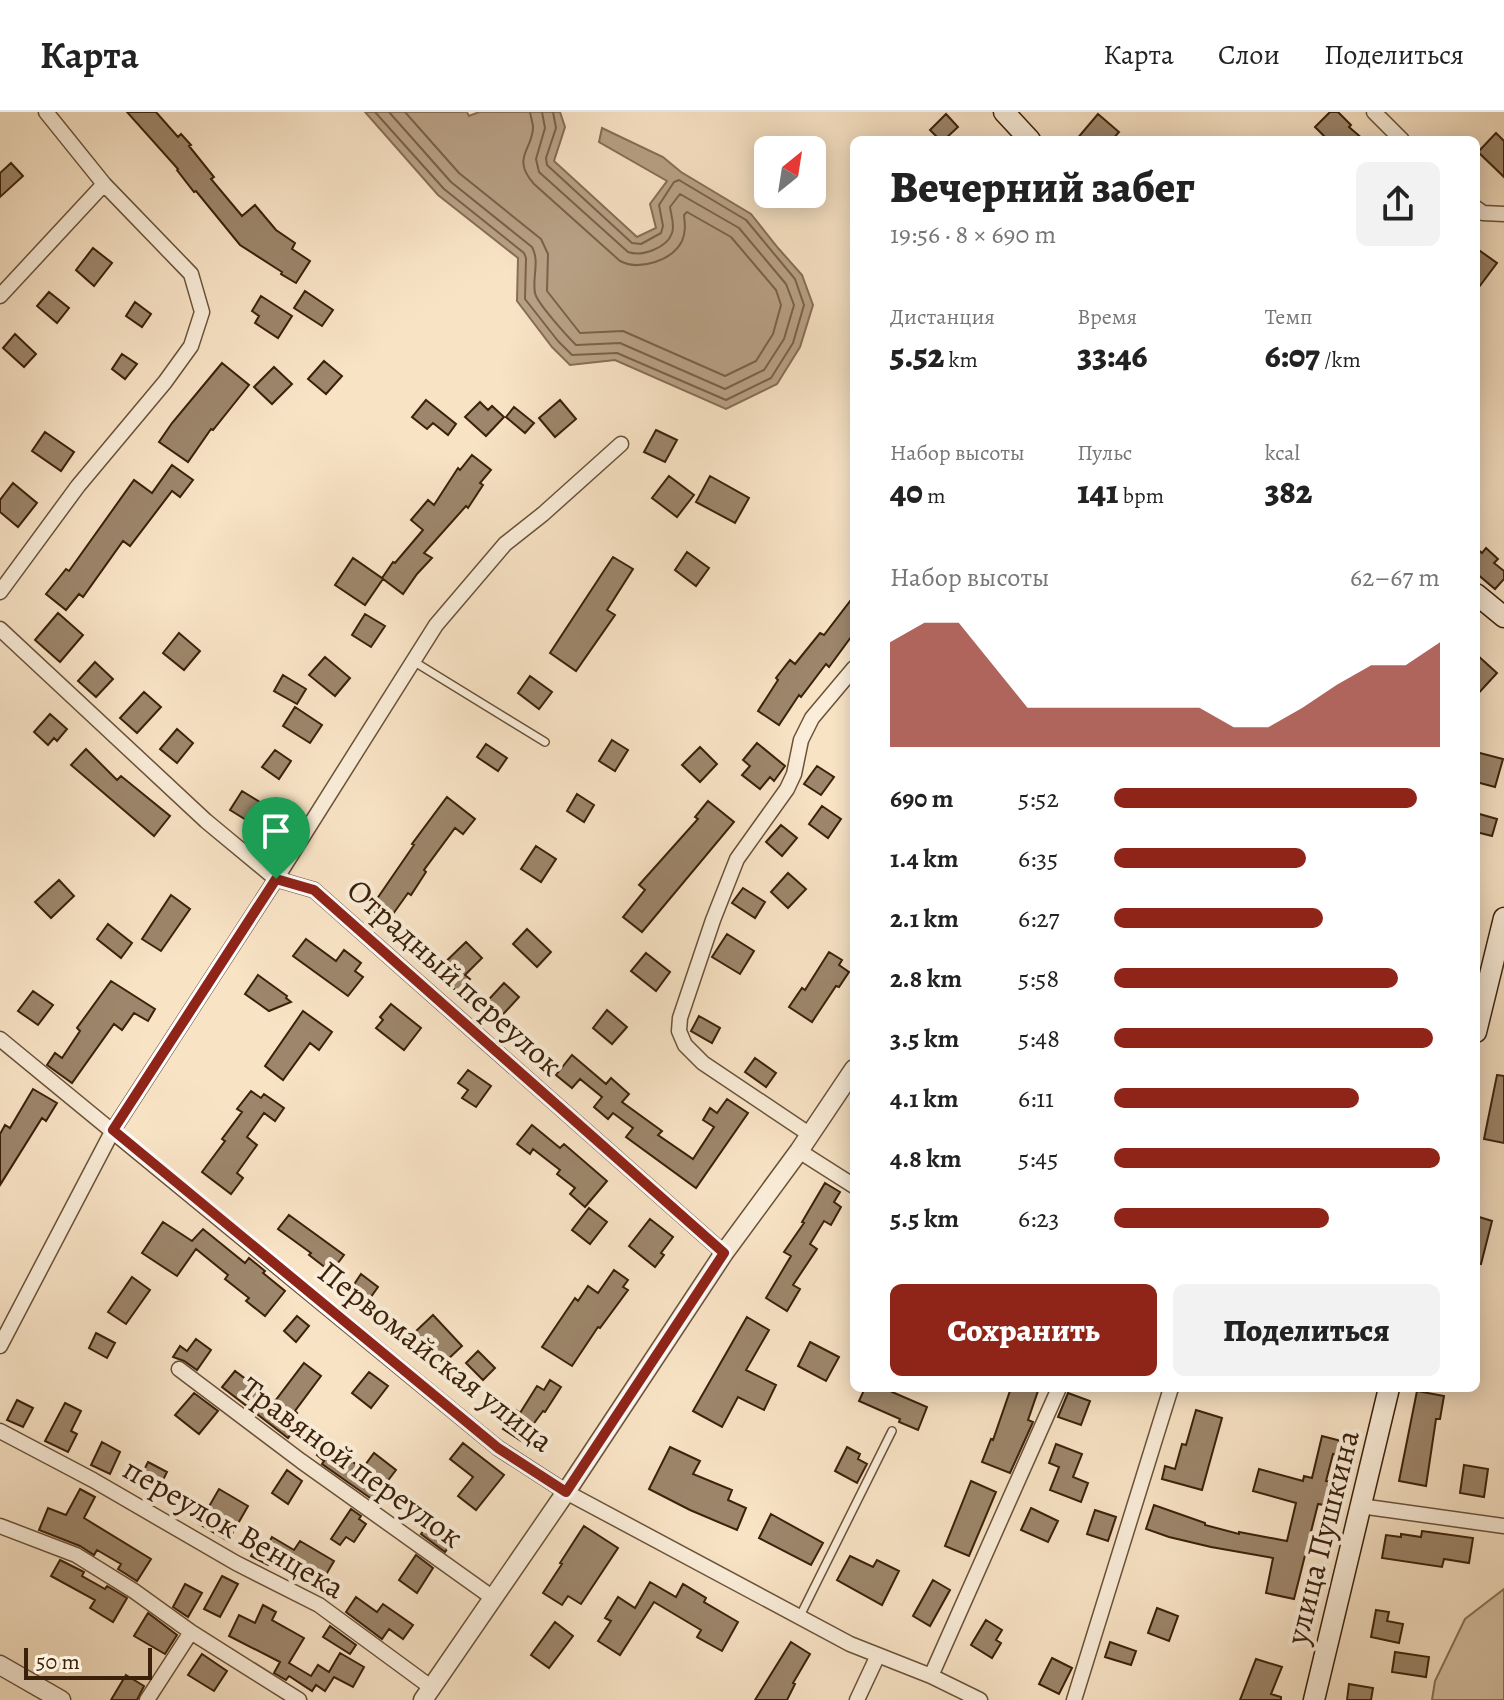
<!DOCTYPE html>
<html lang="ru">
<meta charset="utf-8">
<style>
:root{--surface:#fff;--page:#f2f2f2;--text:#222;--muted:#767676;--line:#e0e0e0;--accent:#8f2418}
body{margin:0;font-family:Alegreya,serif;background:var(--page);color:var(--text);height:100vh;display:flex;flex-direction:column;font-size:30px;white-space:nowrap}
*{box-sizing:border-box;margin:0}
p{font-size:26px;color:var(--muted)}
.icon{flex:none;width:44px;height:44px;fill:none;stroke:currentColor;stroke-width:2;stroke-linecap:round;stroke-linejoin:round}
.map{position:relative;flex:1;overflow:hidden}
.panel{position:absolute;left:850px;top:24px;width:630px;height:1256px;display:flex;flex-direction:column;background:var(--surface);border-radius:12px;box-shadow:0 4px 20px #0003}
.panel>*{flex:none}
.needle{width:52px;rotate:30deg}
.fabs{position:absolute;left:754px;top:24px;display:grid;gap:16px}
.fabs a{display:grid;place-items:center;width:72px;height:72px;border-radius:12px;background:var(--surface);box-shadow:0 4px 20px #0003;font-size:40px}
.scale{position:absolute;left:24px;bottom:20px;width:128px;box-sizing:border-box;padding-left:8px;border:4px solid #3b210a;border-top:0;font-size:22px;line-height:28px;white-space:nowrap;color:#3b210a;-webkit-text-stroke:6px #faedd9;paint-order:stroke}
.pin{position:absolute;display:grid;place-items:center;width:68px;height:68px;color:#fff;margin:-82px -34px;border-radius:50% 50% 50% 0;rotate:-45deg;box-shadow:0 0 8px #0007}
.pin .icon{rotate:45deg}
.round{display:grid;place-items:center;flex:none;width:84px;height:84px;border-radius:12px;background:var(--page)}
.head{display:flex;align-items:center;justify-content:space-between;height:136px;padding:0 40px}
h1{font-size:44px;font-weight:800;line-height:60px}
.figures{display:grid;grid-template-columns:repeat(3,1fr);gap:12px;height:136px;padding:8px 40px}
.figures div{display:grid;align-content:center}
.figures b{font-size:34px;font-weight:800}
.figures small{font-size:22px;font-weight:400}
.figures p{font-size:22px}
.chart{height:224px;padding:16px 40px}
.chart p{display:flex;justify-content:space-between}
.chart svg{width:100%;height:144px;margin-top:8px;fill:var(--accent);opacity:.7}
.primary-button{display:flex;gap:16px;margin-top:auto;padding:16px 40px}
.primary-button a{flex:1;height:92px;border-radius:12px;background:var(--accent);color:#fff;font-size:32px;font-weight:800;line-height:92px;text-align:center}
.primary-button a+a{background:var(--page);color:var(--text)}
ul{padding:0 40px;list-style:none;font-size:26px}
li{display:grid;grid-template-columns:128px 96px 1fr;align-items:center;height:60px}
li i{height:20px;border-radius:10px;background:var(--accent)}
header{display:flex;align-items:center;gap:48px;box-sizing:border-box;height:112px;padding:0 40px;background:var(--surface);border-bottom:2px solid var(--line)}
header strong{font-size:38px}
nav{display:flex;gap:44px;margin-inline-start:auto;font-size:28px}
.map>svg:first-child{display:block}
</style>
<header>
<strong>Карта</strong>
<nav><a>Карта</a><a>Слои</a><a>Поделиться</a></nav>
</header>
<div class="map">
<svg width="1504" height="1588" viewBox="0 0 1504 1588">
<rect width="100%" height="100%" fill="#f8e3c5"/>
<filter id="stains"><feTurbulence type="fractalNoise" baseFrequency=".0025" numOctaves="4"/><feColorMatrix values="0 0 0 0 .2 0 0 0 0 .09 0 0 0 0 .02 0 0 0 .5 -.17"/></filter>
<radialGradient id="worn" r=".72"><stop offset=".6" stop-color="#630" stop-opacity="0"/><stop offset="1" stop-color="#630" stop-opacity=".3"/></radialGradient>
<path fill="#d8c2a5" stroke="#8a7258" stroke-width="2" d="M1504,1477V1588H1432L1435,1569L1465,1507Z"/>
<path fill="#b8a185" stroke="#866e54" stroke-width="2" d="M365,0H467L469,4L479,0H560L565,15L554,49L637,125L656,116L650,92L667,69L599,30L602,16L663,45L681,60L751,102L778,136L802,163L813,193L800,235L777,272L726,297L615,248L570,253L552,235L517,189L518,146L438,83Z"/>
<g fill="none" stroke-linecap="round" stroke-linejoin="round">
<path stroke="#7a6148" stroke-width="2" d="M375,0L444,77L524,141L526,146L525,187L558,229L572,243L617,241L726,288L771,266L793,231L804,193L795,167L746,108L679,68L674,70L659,93L663,114L661,121L641,132L632,131L547,53L546,46L556,16L553,0
M389,0L451,70L532,135C540,150 532,165 535,181C537,191 567,224 576,233L620,231L725,277L764,258L784,227L794,193L786,172L739,116L680,82L670,95C671,103 675,113 672,121C667,136 642,145 628,140L539,60L536,47L545,16L542,0
M405,0L459,61L541,127L548,142L547,179L580,221L623,219L725,264L756,249L773,222L781,193L776,178L731,125L687,100L684,103C685,112 686,120 682,129C672,149 639,159 620,149L534,72C510,45 534,37 533,14C532,9 531,5 530,0"/>
</g>
<path fill="#9d866b" stroke="#3b210a" stroke-width="2" d="M127,0H156L178,25L181,22L191,33L189,34L214,65L211,67L242,104L255,93L276,118L295,131L292,137L310,149L296,171L281,162L282,160L240,133L196,79L194,80L177,58L178,57Z
M1330,0H1338L1351,13L1349,15L1364,28H1328L1315,15Z
M946,2L958,15L944,28H940L930,18Z
M1098,2L1119,20L1112,28H1076Z
M1496,21L1504,29V65L1478,40Z
M11,51L23,64L0,85V61Z
M93,136L112,151L94,174L76,158Z
M1476,136L1497,151L1476,179Z
M305,179L333,198L322,214L294,196Z
M49,180L69,196L57,211L37,194Z
M261,184L292,204L278,226L255,211L259,204L252,199Z
M135,190L151,202L142,215L126,204Z
M15,222L36,242L24,255L3,236Z
M122,242L137,252L125,267L112,257Z
M324,249L342,264L326,282L308,267Z
M222,251L249,273L213,318L211,317L188,350L159,330L172,311Z
M274,255L292,272L272,292L254,275Z
M426,288L456,312L448,323L433,311L427,317L412,305Z
M560,288L576,307L555,325L539,306Z
M480,290L488,298L492,294L504,305L486,324L465,305Z
M514,295L534,311L525,321L506,305Z
M656,318L677,328L665,350L644,340Z
M45,320L74,340L61,359L32,339Z
M472,343L491,358L480,371L483,373L468,396L466,394L424,441L432,446L417,462L403,482L383,467L365,493L335,473L353,446L382,466L393,450L395,451L423,418L411,408L428,388L434,393L458,356L460,358Z
M172,353L193,368L180,385L172,379L130,434L123,429L83,485L79,482L66,498L46,482L66,457L69,459L134,368L152,381Z
M669,364L694,383L677,405L652,386Z
M710,364L749,386L735,411L696,390Z
M13,371L37,391L18,415L0,400V388Z
M1476,436L1482,441L1486,436L1498,447L1494,451L1504,459V467L1495,477L1476,461Z
M687,440L709,456L696,474L675,458Z
M613,445L633,457L607,498L615,503L576,559L550,541Z
M854,484V521L829,555L826,552L801,585L799,583L779,613L758,599L778,568L776,566L790,548L795,552L820,521L824,523Z
M58,501L83,523L60,550L35,528Z
M365,502L385,514L371,535L352,523Z
M179,521L200,539L184,558L163,541Z
M1476,542L1497,561L1476,584Z
M325,545L350,566L335,584L309,563Z
M95,550L113,567L96,585L78,569Z
M283,563L306,577L297,592L274,579Z
M530,564L552,580L539,597L518,581Z
M144,580L161,595L137,621L120,606Z
M295,595L322,613L310,631L283,614Z
M50,602L67,617L57,629L54,626L48,633L34,620Z
M177,617L193,631L177,651L160,637Z
M612,628L628,638L615,659L599,649Z
M757,631L785,654L774,669L770,665L760,677L742,663L750,654L743,648Z
M486,632L507,646L498,659L477,645Z
M700,635L717,652L700,670L682,653Z
M86,637L117,668L121,664L170,704L154,724L71,653Z
M275,638L291,649L279,667L262,655Z
M1476,640L1503,647L1495,675L1476,670Z
M817,654L834,665L821,683L804,672Z
M242,679L263,692L251,711L230,698Z
M577,682L594,693L584,710L567,699Z
M447,685L475,707L463,722L455,716L424,758L426,760L411,783L408,781L388,809L370,797L414,733L412,732Z
M708,689L734,710L642,820L623,805L645,778L639,773L698,707L695,705Z
M822,694L841,707L828,726L809,712Z
M1476,701L1497,707L1492,724L1476,720Z
M781,713L797,726L782,744L766,730Z
M536,734L556,747L541,770L521,757Z
M788,761L806,777L788,796L771,780Z
M59,768L74,784L51,806L35,790Z
M743,776L765,790L755,806L732,791Z
M171,783L190,797L161,839L142,827Z
M108,812L132,831L121,846L97,827Z
M527,817L551,840L537,855L513,832Z
M727,822L754,839L740,862L712,845Z
M306,827L336,849L344,838L361,851L355,859L363,865L348,884L293,844Z
M466,830L482,846L465,863L470,867L457,880L436,859Z
M829,840L842,848L839,853L849,860L839,875L836,874L812,910L789,895L802,876L805,878Z
M646,841L670,860L656,879L631,859Z
M258,863L287,884L286,886L291,890L269,899L245,882Z
M111,869L155,897L148,909L134,901L122,918L114,912L72,971L47,953L55,941L62,946L80,919L77,916Z
M504,871L519,885L495,911L480,897Z
M33,879L53,893L38,913L18,899Z
M391,892L421,916L404,938L376,916L383,908L380,905Z
M607,898L627,915L612,932L593,916Z
M303,899L332,920L319,938L310,931L283,968L265,954Z
M699,904L720,916L712,931L691,919Z
M572,943L606,972L611,966L629,982L622,990L662,1019L658,1023L693,1047L714,1015L703,1008L710,996L717,1001L727,987L748,1001L696,1076L626,1025L633,1016L613,1001L608,1007L594,995L602,985L580,967L572,976L556,963Z
M755,946L776,961L766,975L745,960Z
M468,958L491,974L476,995L462,986L468,978L458,971Z
M1497,963L1504,964V1031L1484,1027Z
M33,977L57,991L46,1009L42,1006L0,1073V1022L5,1013L10,1016Z
M251,979L261,986L264,982L284,996L275,1009L264,1001L247,1025L257,1033L237,1061L243,1066L231,1082L202,1060L225,1029L222,1027L242,1000L237,997Z
M532,1013L560,1036L564,1032L607,1069L585,1095L570,1082L575,1076L557,1062L560,1058L533,1037L530,1042L517,1032Z
M825,1071L840,1080L834,1090L841,1095L831,1113L824,1109L810,1132L817,1137L793,1173L800,1177L787,1199L766,1186L791,1144L784,1140L804,1111L802,1110Z
M589,1096L607,1110L590,1132L572,1118Z
M289,1103L344,1143L331,1160L309,1143L311,1141L278,1117Z
M1476,1104L1492,1109L1481,1152L1476,1151Z
M650,1107L673,1125L661,1141L664,1143L655,1155L629,1134Z
M163,1110L192,1129L203,1117L245,1151L249,1146L265,1159L263,1161L285,1179L265,1204L246,1189L249,1186L225,1167L228,1163L196,1137L177,1164L142,1141Z
M614,1158L628,1168L623,1175L628,1178L600,1216L598,1215L572,1254L542,1235L575,1186L578,1189L588,1174L598,1181Z
M361,1162L378,1175L368,1189L351,1177Z
M132,1165L150,1178L126,1212L108,1200Z
M433,1203L462,1234L444,1251L415,1220Z
M297,1204L309,1214L296,1230L284,1219Z
M747,1205L769,1218L746,1258L776,1273L764,1298L738,1285L722,1315L693,1299Z
M96,1221L115,1231L107,1246L89,1236Z
M196,1227L211,1238L197,1258L184,1249L173,1245L180,1234L187,1239Z
M810,1230L839,1245L826,1269L798,1254Z
M478,1239L495,1256L483,1268L466,1251Z
M304,1251L321,1264L295,1299L297,1301L290,1309L297,1314L288,1326L222,1275L235,1259L275,1289Z
M369,1260L388,1274L371,1296L352,1281Z
M550,1268L561,1275L545,1300L543,1299L521,1329L503,1317L516,1298L520,1301L537,1274L544,1278Z
M865,1276H894L892,1280L927,1295L918,1318L899,1310L900,1307L859,1289Z
M1011,1276H1039L1028,1308L1033,1310L1010,1361L982,1350L991,1327L993,1328Z
M1417,1279L1444,1284L1440,1307H1436L1426,1374L1399,1369Z
M194,1281L218,1299L199,1322L175,1303Z
M1068,1281L1090,1289L1081,1313L1058,1305Z
M17,1288L33,1296L23,1315L7,1308Z
M65,1291L81,1299L71,1319L77,1322L68,1340L45,1329Z
M1196,1298L1222,1306L1202,1378L1162,1367L1165,1354L1175,1357L1182,1332L1186,1333Z
M1322,1324L1349,1331L1346,1345L1333,1342L1326,1369L1335,1371L1330,1394L1318,1392L1294,1487L1266,1481L1273,1446L1211,1435L1169,1425L1146,1417L1154,1393L1205,1411V1413L1239,1422V1420L1287,1429L1296,1391L1253,1379L1259,1357L1303,1369L1304,1364L1312,1366Z
M102,1330L120,1340L110,1362L91,1353Z
M327,1330L362,1357L374,1341L396,1358L373,1388L322,1352L324,1349L317,1343Z
M463,1331L504,1363L476,1398L458,1384L473,1365L450,1347Z
M1056,1332L1082,1342L1073,1365L1088,1371L1081,1390L1050,1378L1059,1355L1049,1351Z
M670,1335L700,1349L693,1362L732,1378L728,1388L746,1396L737,1418L690,1398L649,1377Z
M847,1335L860,1342L858,1347L867,1352L857,1371L835,1359Z
M148,1350L167,1360L155,1384L136,1374Z
M1464,1353L1488,1357L1484,1385L1460,1381Z
M287,1358L302,1369L288,1392L272,1381Z
M971,1369L996,1380L969,1444L945,1434Z
M80,1377L95,1385L84,1406L151,1447L137,1469L118,1457L121,1452L97,1438L94,1443L80,1434L39,1418L48,1396L66,1403Z
M219,1377L248,1394L228,1429L199,1412Z
M1031,1396L1058,1409L1048,1430L1021,1418Z
M351,1397L361,1404L359,1407L366,1412L354,1430L346,1425L340,1433L331,1427Z
M1095,1398L1116,1405L1108,1429L1087,1422Z
M771,1402L823,1431L811,1453L759,1426Z
M433,1406L446,1416L442,1421L453,1429L445,1440L421,1422Z
M584,1414L618,1436L581,1492L568,1484L562,1493L543,1481L562,1452L560,1451Z
M1422,1419L1473,1426L1469,1451L1444,1447L1442,1455L1382,1446L1386,1423L1401,1425V1422L1421,1425Z
M272,1425L294,1438L300,1429L334,1449L320,1473L272,1446L268,1453L251,1444L260,1428L268,1432Z
M416,1443L433,1456L417,1481L399,1468Z
M850,1444L873,1455L877,1448L899,1459L882,1493L837,1468Z
M60,1448L84,1460L82,1464L105,1477L107,1474L127,1486L113,1510L90,1496L95,1488L51,1464Z
M222,1464L238,1472L220,1505L204,1497Z
M933,1468L950,1478L930,1514L913,1504Z
M650,1470L676,1485L683,1472L706,1486L704,1490L738,1510L722,1539L697,1525L701,1518L654,1490L620,1543L598,1529L611,1509L605,1506L618,1485L635,1496Z
M185,1472L202,1481L188,1505L173,1495Z
M356,1485L377,1500L383,1492L413,1513L403,1527L389,1517L382,1527L346,1500Z
M263,1493L276,1500L272,1508L304,1526L289,1551L311,1564L318,1553L329,1560L340,1541L364,1555L353,1575L334,1565L325,1579L316,1573L312,1579L289,1564L286,1568L274,1561L280,1550L229,1524L239,1503L255,1511Z
M1157,1496L1178,1504L1169,1529L1148,1521Z
M1376,1498L1389,1500L1387,1509L1403,1512L1399,1531L1371,1525Z
M148,1501L177,1523L165,1542L134,1524Z
M986,1508L1002,1518L996,1528L1001,1531L992,1546L971,1533Z
M555,1510L573,1524L549,1556L531,1543Z
M330,1514L356,1533L350,1542L323,1525Z
M791,1530L810,1542L793,1571L795,1572L787,1588H755Z
M1110,1530L1136,1539L1131,1553L1105,1545Z
M1395,1540L1429,1545L1426,1565L1392,1560Z
M202,1542L227,1559L214,1579L188,1563Z
M1052,1546L1072,1556L1059,1582L1039,1572Z
M1256,1547L1282,1555L1271,1582L1281,1585V1588H1240Z
M126,1563L144,1574L137,1588H111Z
M1349,1572L1373,1576L1371,1588H1347Z"/>
<g fill="none" stroke-linecap="round" stroke-linejoin="round">
<g stroke="#6a5239" stroke-width="10">
<path id="service" d="M413,549L545,630
M800,1504L892,1319"/>
</g>
<g stroke="#6a5239" stroke-width="17">
<path id="minor" d="M1374,0L1402,28
M1476,96L1483,101L1504,102
M0,184L104,72
M0,480L78,374L165,270L191,234L202,200L191,162L104,72L46,0
M0,517L206,709L276,767L314,778L724,1141
M0,927L498,1336L566,1380L850,1532L931,1564L980,1588
M809,1022L703,951L685,933L679,919L680,906L713,808L737,747L787,677L794,662L801,628L812,606L854,556
M799,1039L854,1074
M0,1234L113,1018L276,767L436,513L505,432L543,402L621,332
M179,1257L301,1349L493,1486
M0,1319L93,1368L236,1451L319,1493L432,1576
M1360,1394L1504,1414
M0,1414L76,1443L134,1479L191,1520L299,1588
M931,1564L1059,1276
M147,1588L191,1520
M857,1588L878,1543
M1074,1588L1171,1276"/>
</g>
<g stroke="#6a5239" stroke-width="21">
<path id="tertiary" d="M0,1553L61,1588
M423,1588L566,1380L724,1141L799,1039L854,957"/>
</g>
<g stroke="#3b210a" stroke-width="23">
<path id="secondary" d="M1004,0L1030,28
M1476,482L1504,505
M1476,920L1504,806
M1314,1588L1389,1276"/>
</g>
<use href="#service" stroke="#faedd9" stroke-width="7"/>
<use href="#minor" stroke="#faedd9" stroke-width="14"/>
<use href="#tertiary" stroke="#faedd9" stroke-width="18"/>
<use href="#secondary" stroke="#faedd9" stroke-width="20"/>
</g>
<g fill="none" stroke-linecap="round" stroke-linejoin="round">
<g stroke="#fff" stroke-width="16">
<path id="route" d="M276,767L314,778L724,1141L566,1380L498,1336L113,1018Z"/>
</g>
<use href="#route" stroke="#8f2418" stroke-width="10"/>
</g>
<g text-anchor="middle" dominant-baseline="central" stroke-width="8" stroke-linejoin="round" paint-order="stroke">
<g font-size="32" fill="#3b210a" stroke="#faedd9">
<text transform="translate(455 865) rotate(42)">Отрадный переулок</text>
<text transform="translate(436 1244) rotate(38)">Первомайская улица</text>
<text transform="translate(352 1350) rotate(36)">Травяной переулок</text>
<text transform="translate(234 1416) rotate(30)">переулок Венцека</text>
<text transform="translate(1322 1425) rotate(-76)">улица Пушкина</text>
</g>
</g>
<rect width="100%" height="100%" filter="url(#stains)"/>
<rect width="100%" height="100%" fill="url(#worn)"/>
</svg>
<div class="fabs">
<a><svg class="needle" viewBox="-14 -14 28 28"><path d="M0-13l5 13h-10z" fill="#e53935"/><path d="M0 13l5-13h-10z" fill="#767676"/></svg></a>
</div>
<div class="scale">50 m</div>
<div class="pin" style="left:276px;top:767px;background:#1e9e55"><svg class="icon" aria-label="arrive" viewBox="0 0 24 24"><path d="M6 21V4h12l-3 4 3 4H6"/></svg></div>
<section class="panel">
<div class="head"><div><h1>Вечерний забег</h1><p>19:56 · 8 × 690 m</p></div><a class="round"><svg class="icon" aria-label="share" viewBox="0 0 24 24"><path d="M12 15V3M7 8l5-5 5 5M5 13v7h14v-7"/></svg></a></div>
<div class="figures">
<div><p>Дистанция</p><b>5.52<small> km</small></b></div>
<div><p>Время</p><b>33:46</b></div>
<div><p>Темп</p><b>6:07<small> /km</small></b></div>
</div>
<div class="figures">
<div><p>Набор высоты</p><b>40<small> m</small></b></div>
<div><p>Пульс</p><b>141<small> bpm</small></b></div>
<div><p>kcal</p><b>382</b></div>
</div>
<div class="chart"><p><span>Набор высоты</span>62–67 m</p>
<svg viewBox="0 0 160 44" preserveAspectRatio="none"><path d="M0 44V12L10 6L20 6L30 19L40 32L50 32L60 32L70 32L80 32L90 32L100 38L110 38L120 32L130 25L140 19L150 19L160 12V44z"/></svg>
</div>
<ul>
<li><b>690 m</b>5:52<i style="width:93%"></i></li>
<li><b>1.4 km</b>6:35<i style="width:59%"></i></li>
<li><b>2.1 km</b>6:27<i style="width:64%"></i></li>
<li><b>2.8 km</b>5:58<i style="width:87%"></i></li>
<li><b>3.5 km</b>5:48<i style="width:98%"></i></li>
<li><b>4.1 km</b>6:11<i style="width:75%"></i></li>
<li><b>4.8 km</b>5:45<i style="width:100%"></i></li>
<li><b>5.5 km</b>6:23<i style="width:66%"></i></li>
</ul>
<div class="primary-button"><a>Сохранить</a><a>Поделиться</a></div>
</section>
</div>
